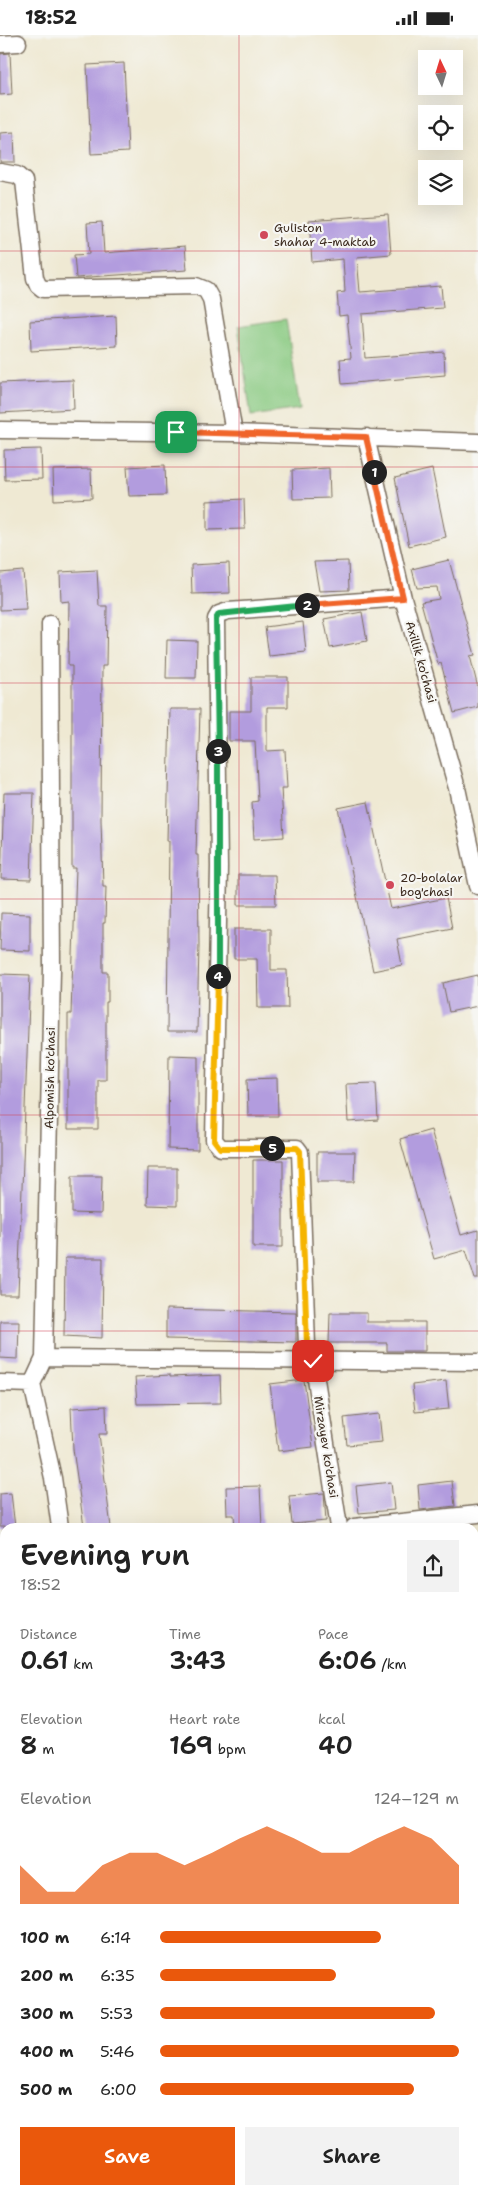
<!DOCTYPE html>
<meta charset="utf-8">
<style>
:root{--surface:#fff;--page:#f2f2f2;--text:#222;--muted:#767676;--accent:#ea580c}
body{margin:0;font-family:"Shantell Sans",sans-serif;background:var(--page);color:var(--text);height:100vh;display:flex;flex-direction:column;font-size:19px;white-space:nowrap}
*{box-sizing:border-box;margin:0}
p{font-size:16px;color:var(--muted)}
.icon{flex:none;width:28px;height:28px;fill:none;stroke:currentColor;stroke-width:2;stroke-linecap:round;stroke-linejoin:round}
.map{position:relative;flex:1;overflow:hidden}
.drawer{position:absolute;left:0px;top:1488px;width:479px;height:672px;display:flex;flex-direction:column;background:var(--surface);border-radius:15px 15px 0 0;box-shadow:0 5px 20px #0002}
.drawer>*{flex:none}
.needle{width:32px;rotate:356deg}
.controls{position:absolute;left:418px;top:15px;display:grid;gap:10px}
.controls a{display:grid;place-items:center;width:45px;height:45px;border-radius:0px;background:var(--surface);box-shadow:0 5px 20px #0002;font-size:25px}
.pin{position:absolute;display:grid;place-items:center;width:42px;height:42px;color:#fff;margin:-21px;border-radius:10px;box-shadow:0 2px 8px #0006}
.km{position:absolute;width:25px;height:25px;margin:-12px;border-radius:50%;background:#222;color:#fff;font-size:14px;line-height:25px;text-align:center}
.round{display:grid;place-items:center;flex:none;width:52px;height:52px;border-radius:0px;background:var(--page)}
.head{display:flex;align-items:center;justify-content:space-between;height:85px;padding:0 20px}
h1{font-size:28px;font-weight:600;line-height:38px}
.figures{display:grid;grid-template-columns:repeat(3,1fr);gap:8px;height:85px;padding:5px 20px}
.figures div{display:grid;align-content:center}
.figures b{font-size:25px;font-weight:600}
.figures small{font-size:14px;font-weight:400}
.figures p{font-size:14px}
.chart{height:140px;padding:10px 20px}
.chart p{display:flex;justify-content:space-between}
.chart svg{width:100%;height:90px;margin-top:5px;fill:var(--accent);opacity:.7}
.button{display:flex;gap:10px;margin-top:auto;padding:10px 20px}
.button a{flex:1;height:58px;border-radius:0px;background:var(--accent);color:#fff;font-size:20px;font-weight:600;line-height:58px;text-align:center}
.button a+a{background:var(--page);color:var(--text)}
ul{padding:0 20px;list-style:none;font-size:16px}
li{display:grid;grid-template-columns:80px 60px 1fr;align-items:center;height:38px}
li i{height:12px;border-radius:6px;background:var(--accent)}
.status{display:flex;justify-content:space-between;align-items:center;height:35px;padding:0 25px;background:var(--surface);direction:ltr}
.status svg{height:14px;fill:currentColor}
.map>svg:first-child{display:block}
</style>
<div class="status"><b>18:52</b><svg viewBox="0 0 49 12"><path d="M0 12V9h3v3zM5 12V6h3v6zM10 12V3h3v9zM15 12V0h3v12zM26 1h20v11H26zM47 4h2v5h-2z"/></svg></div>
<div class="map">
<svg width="478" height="2160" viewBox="0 0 478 2160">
<rect width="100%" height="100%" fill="#f6f6f2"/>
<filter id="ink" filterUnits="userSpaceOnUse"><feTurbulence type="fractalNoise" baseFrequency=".02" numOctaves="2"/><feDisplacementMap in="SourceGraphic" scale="10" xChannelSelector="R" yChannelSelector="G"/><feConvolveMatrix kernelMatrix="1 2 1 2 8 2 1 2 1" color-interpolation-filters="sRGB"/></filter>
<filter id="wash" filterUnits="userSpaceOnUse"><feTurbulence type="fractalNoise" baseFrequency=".0096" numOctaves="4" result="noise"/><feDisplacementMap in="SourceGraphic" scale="20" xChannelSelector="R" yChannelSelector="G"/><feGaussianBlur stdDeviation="1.12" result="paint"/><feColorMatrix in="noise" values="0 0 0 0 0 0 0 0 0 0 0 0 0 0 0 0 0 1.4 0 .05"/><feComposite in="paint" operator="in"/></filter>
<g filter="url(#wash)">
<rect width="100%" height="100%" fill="#efe9d3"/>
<path fill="#88c980" stroke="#627a4f" d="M286,284L300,374L251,381L238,291Z"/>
<g id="blocks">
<path fill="#b29cde" d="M10,18L12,59L0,60V19Z
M124,28L128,117L91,119L87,30Z
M14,97L15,127H0V98Z
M388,179L391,219L357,222L360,257L441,251L443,273L362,279L365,323L444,317L445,340L342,349L340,324L351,323L347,280L339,281L337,258L345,257L343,224L312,227L309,185Z
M102,187L104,218L185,211L187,235L76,243L74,220L89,219L87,188Z
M116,281L117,311L31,316L30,286Z
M73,345L74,374L0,378V348Z
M41,414L42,444L5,445L4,415Z
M165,430L166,460L129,461L127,432Z
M329,433L330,463L293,464L292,435Z
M91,434L92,463L54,465L53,435Z
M432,434L446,502L409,511L395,443Z
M244,464L245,494L207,495V466Z
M449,525L475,620L470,621L478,653V672L454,678L441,628L438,629L421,567L439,564L437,552L417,553L412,534Z
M348,526L349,555L319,556L314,527Z
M229,528L230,558L192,559L191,530Z
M97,535L99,571H107L106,631H102L101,785L103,851H106L105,888H103V937H108V967H106V1045H98V1094H68V979H71L76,833H72V631H68L69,566L61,567L60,537Z
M23,536L26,574L0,575V538Z
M362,577L367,606L330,613L324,584Z
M303,587L306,617L269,621L265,592Z
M167,605L197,606L196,643H166Z
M251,642H288V672H267V716L285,715L287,753H281L284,802L254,804L252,767L258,766L255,706H229V676H251Z
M170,674H200L196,820H198L199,910L197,997H167L169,806H167Z
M4,758H34L31,845L1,844Z
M368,767L391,874L446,863L452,893L397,904L402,930L373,936L338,773Z
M238,840H275L276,870H238Z
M1,878L30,879V916L0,915Z
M234,894H271V935H287L288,973H258L257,924H234Z
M0,939L30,940L18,1260H0Z
M478,940V971L449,977L443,948Z
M169,1020L198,1021V1115L168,1114Z
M277,1043L278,1081H248L247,1044Z
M376,1048L378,1085L348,1087L346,1049Z
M431,1095L461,1200L478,1195V1244H475L466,1215L434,1224L400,1104Z
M317,1117H355L354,1147H317Z
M253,1125H283V1212H253Z
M148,1133H177V1171L147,1170Z
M72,1141H102L101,1179L72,1178Z
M65,1223H103L102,1303L64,1301Z
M166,1274L296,1277V1307L166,1304Z
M330,1278H367V1287H425V1316H387V1308H329Z
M0,1286H19L18,1324L0,1323Z
M170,1340V1342L220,1340L221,1368L137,1369L135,1342Z
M304,1345L313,1412L278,1416L270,1349Z
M446,1346L449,1374L415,1377L412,1350Z
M106,1371L107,1399H99L111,1492H84L73,1414L71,1373Z
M379,1379L382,1407L347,1410L344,1383Z
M452,1446L455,1471L420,1475L418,1450Z
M391,1447L394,1475L359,1478L356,1451Z
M260,1451L262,1492H235L234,1480H227L226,1452Z
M11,1458L15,1492H0V1459Z
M324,1458L326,1486L292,1489L289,1461Z"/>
</g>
</g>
<g filter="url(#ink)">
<use href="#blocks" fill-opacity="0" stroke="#7a6d5d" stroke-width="1"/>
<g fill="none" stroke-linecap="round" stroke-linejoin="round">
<g stroke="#7a6d5d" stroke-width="19">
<path id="minor" d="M0,9L18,8
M0,137L17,140L24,146L35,243L38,250L43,254L196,251L206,255L211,264L234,398
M0,395L234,398L478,407
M366,402L403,563L457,753L478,851
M50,589L52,934L44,1323L32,1349L53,1443L60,1492
M44,1323L478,1327
M0,1348L32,1349
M339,1492L313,1325L307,1310L300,1117L297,1113H221L214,1105L219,832L216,584L219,579L228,576L403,563
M354,1492L478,1479
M474,1618L478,1617
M0,1738H5
M474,1924L478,1936
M149,2160L150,2155"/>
</g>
<use href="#minor" stroke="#fff" stroke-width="16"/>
</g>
</g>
<g fill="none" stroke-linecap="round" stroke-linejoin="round" filter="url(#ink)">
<g stroke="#fff" stroke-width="10">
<path id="split-1" d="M176,397L366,402L374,437"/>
</g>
<g stroke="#fff" stroke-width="10">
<path id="split-2" d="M307,570L403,563L374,437"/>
</g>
<g stroke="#fff" stroke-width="10">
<path id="split-3" d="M218,716L216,584L219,579L307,570"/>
</g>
<g stroke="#fff" stroke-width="10">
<path id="split-4" d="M218,941V716"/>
</g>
<g stroke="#fff" stroke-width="10">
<path id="split-5" d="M218,941L214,1105L220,1113H272"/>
</g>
<g stroke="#fff" stroke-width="10">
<path id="split-6" d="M272,1113H297L300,1116L307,1310L313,1326"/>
</g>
<use href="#split-1" stroke="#f0652b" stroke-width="6"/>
<use href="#split-2" stroke="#f0652b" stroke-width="6"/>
<use href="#split-3" stroke="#22a559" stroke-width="6"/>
<use href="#split-4" stroke="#22a559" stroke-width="6"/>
<use href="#split-5" stroke="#f5b400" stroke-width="6"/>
<use href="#split-6" stroke="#f5b400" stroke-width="6"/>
</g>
<path fill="none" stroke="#d1495b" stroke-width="1" stroke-opacity="0.55" d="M239,0V1492M0,216H478M0,432H478M0,648H478M0,864H478M0,1080H478M0,1296H478M0,1512H5M474,1512H478M0,1728H5M474,1728H478M0,1944H5M474,1944H478M239,2155V2160"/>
<g fill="#d1495b" stroke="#f6f6f2" stroke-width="2">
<circle cx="264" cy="200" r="5"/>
<circle cx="390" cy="850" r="5"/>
</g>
<g text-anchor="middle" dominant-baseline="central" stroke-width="4.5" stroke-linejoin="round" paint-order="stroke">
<g font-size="12" fill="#3b2a1e" stroke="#f6f6f2" text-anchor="start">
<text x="274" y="193">Guliston<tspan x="274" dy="14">shahar 4-maktab</tspan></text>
<text x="400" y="843">20-bolalar<tspan x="400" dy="14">bog'chasi</tspan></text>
</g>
<g font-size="12" fill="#3b2a1e" stroke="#f6f6f2">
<text transform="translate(421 627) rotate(74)">Axillik ko'chasi</text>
<text transform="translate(50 1043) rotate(-89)">Alpomish ko'chasi</text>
<text transform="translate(326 1412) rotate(81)">Mirzayev ko'chasi</text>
</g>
</g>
</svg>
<div class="controls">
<a><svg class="needle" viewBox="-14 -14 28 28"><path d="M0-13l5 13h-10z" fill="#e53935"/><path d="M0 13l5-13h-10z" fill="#767676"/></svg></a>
<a><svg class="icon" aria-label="locate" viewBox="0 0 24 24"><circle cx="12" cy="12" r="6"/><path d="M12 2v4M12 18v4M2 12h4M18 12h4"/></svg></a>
<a><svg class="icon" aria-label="layers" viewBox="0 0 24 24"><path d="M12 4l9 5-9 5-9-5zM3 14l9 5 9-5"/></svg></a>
</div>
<div class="pin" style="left:176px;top:397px;background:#1e9e55"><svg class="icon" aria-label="arrive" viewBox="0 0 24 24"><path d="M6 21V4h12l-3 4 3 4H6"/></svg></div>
<div class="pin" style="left:313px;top:1326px;background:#d93025"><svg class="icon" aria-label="check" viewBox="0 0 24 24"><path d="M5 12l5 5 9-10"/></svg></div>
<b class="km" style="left:374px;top:437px">1</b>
<b class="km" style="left:307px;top:570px">2</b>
<b class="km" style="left:218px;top:716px">3</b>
<b class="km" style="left:218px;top:941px">4</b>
<b class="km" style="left:272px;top:1113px">5</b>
<section class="drawer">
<div class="head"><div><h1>Evening run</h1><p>18:52</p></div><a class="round"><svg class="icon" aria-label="share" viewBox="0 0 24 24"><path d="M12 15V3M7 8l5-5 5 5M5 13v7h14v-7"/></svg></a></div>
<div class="figures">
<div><p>Distance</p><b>0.61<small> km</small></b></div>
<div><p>Time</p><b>3:43</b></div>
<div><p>Pace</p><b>6:06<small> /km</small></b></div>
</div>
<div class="figures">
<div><p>Elevation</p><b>8<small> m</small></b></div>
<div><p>Heart rate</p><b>169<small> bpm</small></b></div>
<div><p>kcal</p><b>40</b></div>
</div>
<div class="chart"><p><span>Elevation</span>124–129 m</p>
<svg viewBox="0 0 160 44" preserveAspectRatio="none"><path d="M0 44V25L10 38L20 38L30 25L40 19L50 19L60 25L70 19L80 12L90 6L100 12L110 19L120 19L130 12L140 6L150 12L160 25V44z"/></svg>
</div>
<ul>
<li><b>100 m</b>6:14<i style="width:74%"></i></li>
<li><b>200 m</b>6:35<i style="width:59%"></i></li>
<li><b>300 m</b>5:53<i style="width:92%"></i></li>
<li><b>400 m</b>5:46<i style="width:100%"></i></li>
<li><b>500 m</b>6:00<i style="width:85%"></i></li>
</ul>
<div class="button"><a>Save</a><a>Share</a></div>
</section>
</div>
